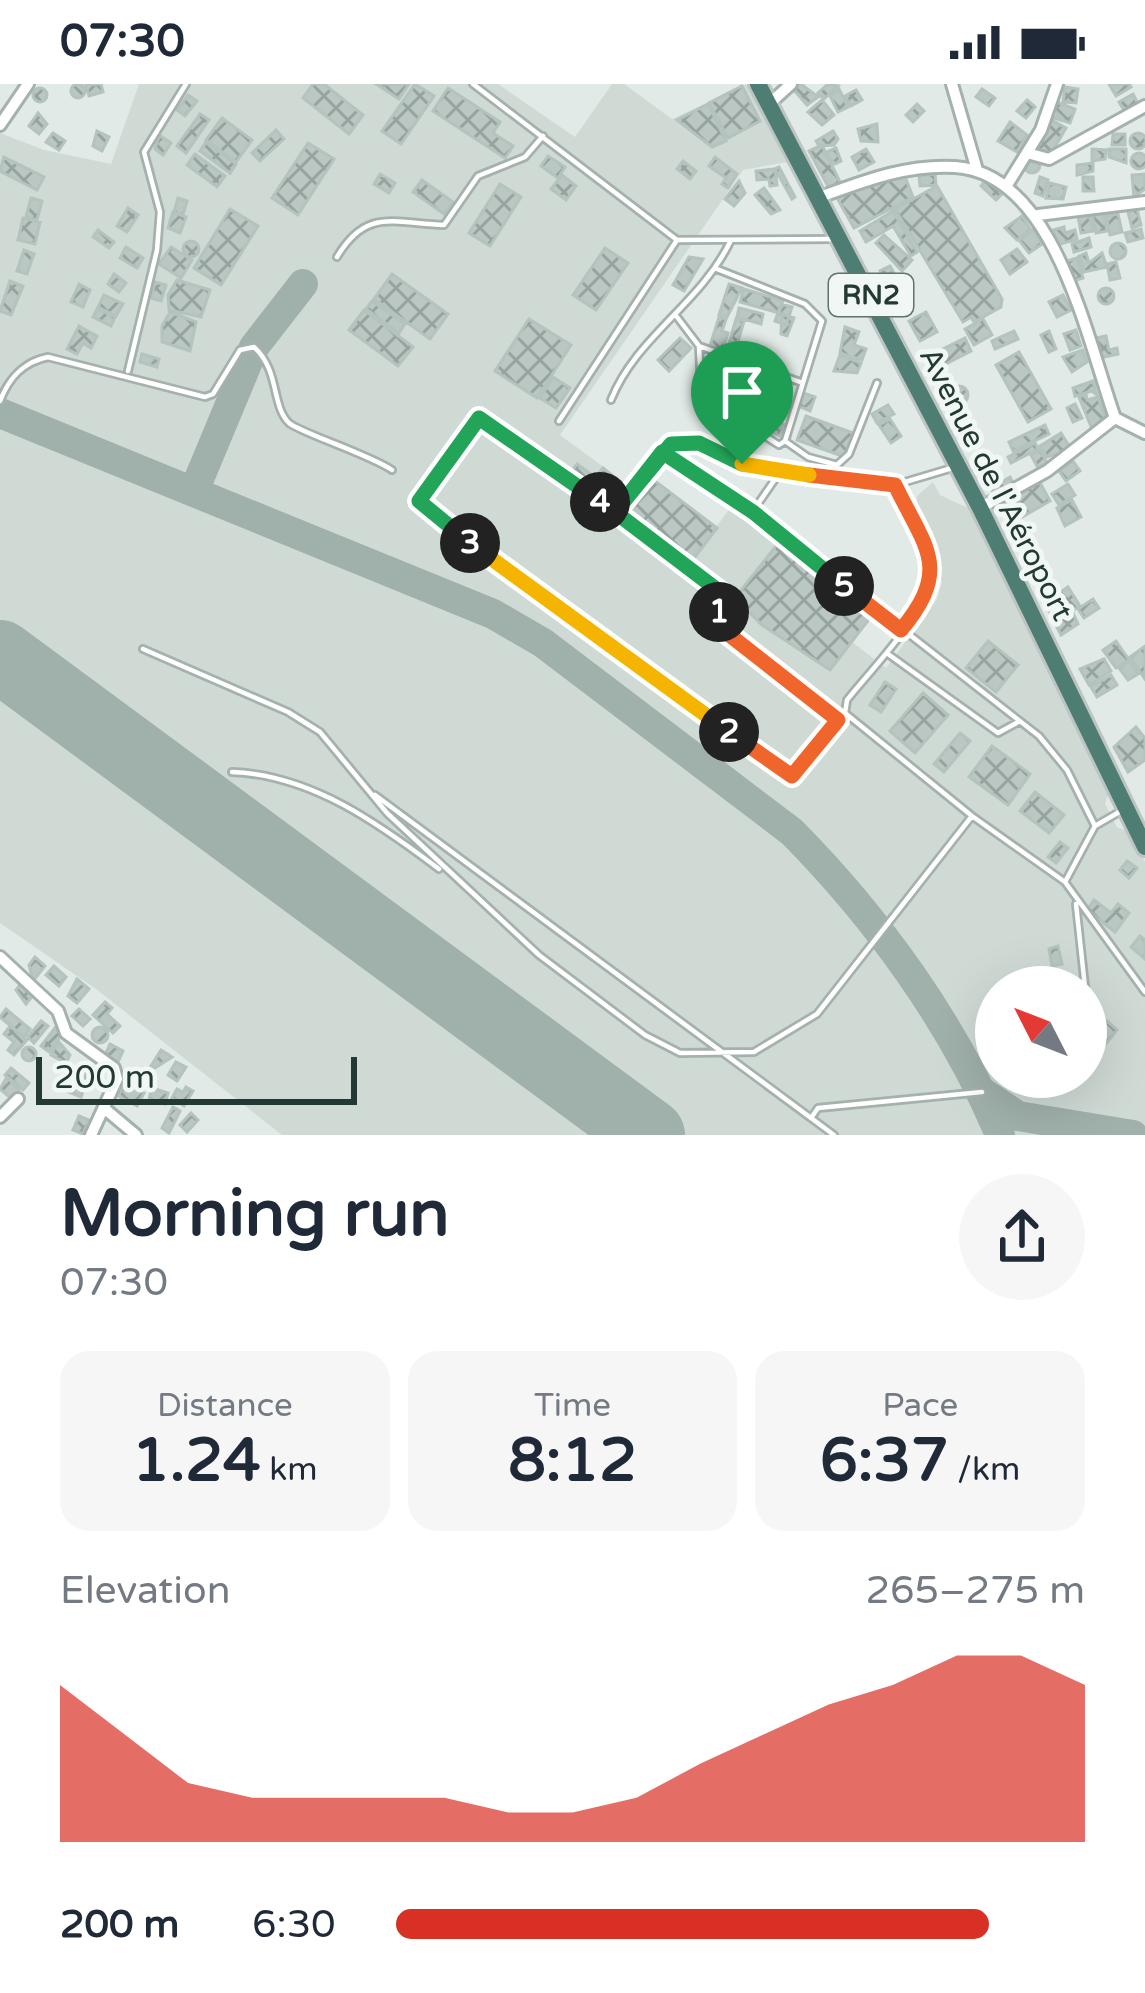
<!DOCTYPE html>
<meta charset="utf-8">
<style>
:root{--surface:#fff;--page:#f6f6f7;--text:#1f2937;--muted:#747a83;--accent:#d93025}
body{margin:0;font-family:"Varela Round",sans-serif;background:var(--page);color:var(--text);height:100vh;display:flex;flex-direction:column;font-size:45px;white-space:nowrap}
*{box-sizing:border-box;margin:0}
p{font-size:39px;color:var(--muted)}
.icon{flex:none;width:66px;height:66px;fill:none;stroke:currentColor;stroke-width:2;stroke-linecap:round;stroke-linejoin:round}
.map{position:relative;height:1051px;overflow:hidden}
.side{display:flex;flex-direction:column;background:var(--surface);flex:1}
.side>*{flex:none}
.needle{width:78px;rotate:312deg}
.controls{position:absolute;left:975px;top:882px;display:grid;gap:24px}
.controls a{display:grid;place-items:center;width:132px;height:132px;border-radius:50%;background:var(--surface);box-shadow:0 12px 48px #0002;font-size:60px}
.scale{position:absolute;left:36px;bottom:30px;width:321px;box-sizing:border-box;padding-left:12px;border:6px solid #233933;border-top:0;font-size:33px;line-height:42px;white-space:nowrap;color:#233933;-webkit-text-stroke:9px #f1f7f4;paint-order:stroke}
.pin{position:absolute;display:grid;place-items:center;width:102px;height:102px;color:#fff;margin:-123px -51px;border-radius:50% 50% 50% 0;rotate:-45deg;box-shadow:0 0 12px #0007}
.pin .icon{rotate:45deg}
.km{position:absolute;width:60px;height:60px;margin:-30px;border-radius:50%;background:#222;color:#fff;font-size:33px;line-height:60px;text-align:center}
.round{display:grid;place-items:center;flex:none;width:126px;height:126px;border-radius:63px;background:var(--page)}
.overview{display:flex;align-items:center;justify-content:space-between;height:204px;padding:0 60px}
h1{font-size:66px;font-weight:700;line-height:90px}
.figures{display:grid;grid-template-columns:repeat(3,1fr);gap:18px;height:204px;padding:12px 60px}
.figures div{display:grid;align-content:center;border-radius:30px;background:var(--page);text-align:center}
.figures b{font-size:60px;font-weight:700}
.figures small{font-size:33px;font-weight:400}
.figures p{font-size:33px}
.chart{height:336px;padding:24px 60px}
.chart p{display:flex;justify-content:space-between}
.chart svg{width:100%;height:216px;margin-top:12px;fill:var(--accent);opacity:.7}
ul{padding:0 60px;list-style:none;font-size:39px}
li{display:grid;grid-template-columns:192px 144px 1fr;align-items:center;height:90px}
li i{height:30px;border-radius:15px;background:var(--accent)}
.status{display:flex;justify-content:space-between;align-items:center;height:84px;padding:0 60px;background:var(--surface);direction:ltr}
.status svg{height:33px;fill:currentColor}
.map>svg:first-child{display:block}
</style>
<div class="status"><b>07:30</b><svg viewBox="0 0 49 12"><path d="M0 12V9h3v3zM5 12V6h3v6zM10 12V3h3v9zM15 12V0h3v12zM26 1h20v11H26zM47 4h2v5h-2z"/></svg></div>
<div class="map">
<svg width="1145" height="1051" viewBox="0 0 1145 1051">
<defs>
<pattern id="building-cross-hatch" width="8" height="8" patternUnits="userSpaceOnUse" patternTransform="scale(3)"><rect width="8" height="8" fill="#bac7c2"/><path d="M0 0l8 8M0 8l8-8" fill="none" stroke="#97a39e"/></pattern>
</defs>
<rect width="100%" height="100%" fill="#e1eae6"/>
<path fill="#cfdad5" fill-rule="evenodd" d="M139,0H498L575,53L612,0H624L672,35L747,0L787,78L743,86L560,351L639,409L651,394L716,443L731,423L873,530L852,558L886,584L937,515L942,498L918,432L917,412L933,398L940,411L970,425L1110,704L1105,720L1117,743L1130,749L1145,778V1051H282L96,905L0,839V49L44,66L111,80ZM996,903H1086V993H996Z"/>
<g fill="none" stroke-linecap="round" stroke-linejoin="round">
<path stroke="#a0b0aa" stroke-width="30" d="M0,329L493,530L543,559L792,748C877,834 954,940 1000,1051
M194,407L254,263L303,200
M982,1008L1018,1032L1133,1051"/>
<path stroke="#a0b0aa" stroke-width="72" d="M0,572L649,1051"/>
</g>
<path fill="url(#building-cross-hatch)" stroke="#b4c3bd" stroke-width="3" d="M71 7a7 7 0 1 1 14 0a7 7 0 1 1-14 0Z
M101,0L103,8L89,12L86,1Z
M313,0H324L363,31L349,50L303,14Z
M376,0H409L399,15Z
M415,0L434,12L401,60L382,47Z
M801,0L818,13L807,21L793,5Z
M828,0L838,2L824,15L818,9Z
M1109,0H1129L1131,3L1116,12Z
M742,2L760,37L728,54L709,19Z
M1065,3L1078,5L1076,19L1063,18Z
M33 11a7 7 0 1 1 14 0a7 7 0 1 1-14 0Z
M448,4L500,38L493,49L513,62L505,74L433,27Z
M839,5L848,23L838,28L830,12Z
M982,5L995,14L989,22L976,13Z
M856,6L862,16L851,22L845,12Z
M1133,10L1138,20L1125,28L1119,18Z
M188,11L197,17L185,32L177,26Z
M822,16L834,31L822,41L808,28Z
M1027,16L1035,23L1026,34L1017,27Z
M1057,18L1075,25L1070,39L1051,33L1060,32L1054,27Z
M708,20L726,57L712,63L677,36Z
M917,20L924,27L913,38L906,31Z
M38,29L47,40L39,50L29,42Z
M200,30L209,36L186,69L177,62Z
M222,34L252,56L236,78L206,56Z
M1050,35L1066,44L1048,75L1032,66Z
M1010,38L1027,51L1017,68L998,57Z
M877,40L878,58L861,57L858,45Z
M276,46L284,55L260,77L252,69Z
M97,47L109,53L102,67L93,62Z
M833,47L838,55L834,61L819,62L816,57Z
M53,49L65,57L59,66L46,58Z
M1130 57a8 8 0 1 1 16 0a8 8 0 1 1-16 0Z
M1113,50H1125V61H1112Z
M159,51L171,59L163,71L155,65Z
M206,58L236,80L230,89L200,67Z
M308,59L334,75L298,131L272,114Z
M822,61L841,100L830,106L809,67Z
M836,64L841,77L835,80L824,69Z
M866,65L874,78L859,86L852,73Z
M1092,65L1106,66L1105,75L1092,77Z
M1109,65H1126V79L1109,73Z
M1131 77a8 8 0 1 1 16 0a8 8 0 1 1-16 0Z
M195,70L225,92L217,103L187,81Z
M548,72L565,83L558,94L541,82Z
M4,73L44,93L37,106L0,87Z
M715,73L737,90L728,104L722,100L726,94L709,82Z
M1024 81a8 8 0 1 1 16 0a8 8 0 1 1-16 0Z
M683,77L696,87L690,95L677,85Z
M1093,79V87L1077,91V81Z
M779,83L795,113L792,115L775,85Z
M775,85L777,101L770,102L769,95L757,96L756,87Z
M380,90L395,99L389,109L374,100Z
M904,90L913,113L854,144L836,112Z
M935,90L936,101L920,102L919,92Z
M1144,90L1145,105L1134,113L1132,91Z
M562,91L576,102L566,116L551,105Z
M1040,93L1048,96L1043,112L1035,109Z
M1083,93H1093L1094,107H1083Z
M987,95L1003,109L996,116L981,102Z
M422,96L453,118L444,130L413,108Z
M739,97L745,109L734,122L725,115Z
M1050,99L1066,103L1063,115L1046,114Z
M500,100L521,113L490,162L469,149Z
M937,102L1002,215L1001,223L974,238L971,233L963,238L895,125Z
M764,104L780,126L771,130L755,111Z
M31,114L42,117L37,136L26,133Z
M178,114L187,117L183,131L174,128Z
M128,124L138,131L127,148L117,142Z
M230,125L258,142L221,201L194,184Z
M1137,125L1141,141L1132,144L1128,128Z
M893,127L917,168L911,172L893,142L866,158L860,147Z
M173,128L186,133L180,149L168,144Z
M1103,128L1107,147L1096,149L1092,130Z
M1089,130L1093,147L1081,149L1078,132Z
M1118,130L1122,148L1110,151L1106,132Z
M1022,132L1031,146L1017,156L1005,144Z
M23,134L40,138L35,160L18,156Z
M1064,143L1065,149L1075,146L1077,155L1057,161L1053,146Z
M1141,145L1143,154L1128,158L1125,149Z
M98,146L114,158L109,164L93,153Z
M1033,146L1042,160L1029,169L1019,156Z
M884,151L912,176L902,187L876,159Z
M1089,154L1091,163L1074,168L1072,160Z
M183 165a8 8 0 1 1 16 0a8 8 0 1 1-16 0Z
M1110 167a8 8 0 1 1 16 0a8 8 0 1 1-16 0Z
M126,163L143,174L137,184L120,174Z
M171,163L192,176L181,194L159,180Z
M605,164L628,179L596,226L573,211Z
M1017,165L1027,178L1010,190L1001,176Z
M24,166L34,170L27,190L17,187Z
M1086,169L1089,179L1102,169L1107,183L1084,188L1079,172Z
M689,173L703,175L684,207L673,201Z
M1077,174L1083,194L1070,198L1064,178Z
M1116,178L1120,194L1110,196L1107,180Z
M890,182L897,194L887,200L880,187Z
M114,190L126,199L119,208L108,200Z
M392,190L448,230L430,255L374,215Z
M177,196L210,206L201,233L169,226L168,211Z
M10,197L23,202L11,231L0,227Z
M155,198L166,201L161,217L151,214Z
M79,200L90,206L83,223L71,218Z
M729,200L742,204L727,233L719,231Z
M1098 212a8 8 0 1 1 16 0a8 8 0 1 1-16 0Z
M744,205L783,217L779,229L740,218Z
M104,211L123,220L116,232L98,223Z
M1063,211L1071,226L1057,233L1049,218Z
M372,217L405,240L399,249L366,225Z
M781,220L792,223L786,241L775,237Z
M739,224L763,230L761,240L737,233Z
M97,225L115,233L111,242L93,233Z
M364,226L413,263L398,282L349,246Z
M170,228L196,238L190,267L162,258V242Z
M926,228L937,248L920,257L909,237Z
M782,230L794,234L787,252L781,250Z
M719,233L726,235L722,247L728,249L722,268L709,265Z
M529,235L571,261L537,314L495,287Z
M736,235L744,237L737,261L729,259Z
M983,235L992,251L974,261L965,245Z
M79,242L97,252L91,264L83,259L77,270L67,265Z
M845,243L859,248L854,261L866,265L862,276L840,269Z
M1076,246L1081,262L1070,266L1064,250Z
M1014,247L1018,255L995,265L992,257Z
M1049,247L1056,265L1049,268L1041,251Z
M1106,252L1109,266L1117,264L1118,270L1100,274L1096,254Z
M680,254L691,264L669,287L658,276Z
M965,254L971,267L940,283L933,270Z
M1083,266L1087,278L1072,288L1063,273Z
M1019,268L1051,325L1028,338L996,281Z
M142,270L159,275L157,283L140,278Z
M840,271L861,279L857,289L834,287Z
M724,278L744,284L741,297L721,291Z
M553,293L570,304L556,324L540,314Z
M728,295L739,302L727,320L718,309Z
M760,295L773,300L766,318L753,313Z
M1093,297L1097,311L1092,307L1075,312L1073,304Z
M950 311a9 9 0 1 1 18 0a9 9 0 1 1-18 0Z
M803,309L815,313L810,327L798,322Z
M1086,310L1087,316L1098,313L1105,333L1092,345L1079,313Z
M775,312L790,319L786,329L771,323Z
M1075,320L1082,334L1073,338L1067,324Z
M888,321L894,330L877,339L872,330Z
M754,326L785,341L780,352L749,338Z
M806,332L853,349L845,373L797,356Z
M890,335L901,352L891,359L879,341Z
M1045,341L1049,350L1013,367L1009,358Z
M1061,349L1071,365L1047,373L1040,362Z
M1035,359L1038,365L1011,379L1008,373Z
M1040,366L1047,379L1038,384L1031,371Z
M1073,377L1080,387L1066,397L1059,387Z
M577,380L617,409L608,421L568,392Z
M603,384L623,400L617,408L596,392Z
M1010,393L1013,399L994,410L991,404Z
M651,394L717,444L689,481L623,432Z
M1038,395L1050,417L1010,440L998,418Z
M1068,400L1075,411L1059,421L1052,410Z
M1072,416L1081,433L1065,442L1057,424Z
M779,458L873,530L830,586L762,541L735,514Z
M1068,503L1080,522L1072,527L1078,540L1061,551L1045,519Z
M1093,515L1099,524L1084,534L1078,525Z
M988,557L1018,581L996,608L966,584Z
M1116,557L1129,576L1116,584L1103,566Z
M1145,562V595L1130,573Z
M1104,575L1111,587L1089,601L1080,585Z
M1129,577L1138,590L1128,596L1119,584Z
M1111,591L1117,601L1097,613L1091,603Z
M885,598L896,605L881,628L870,621Z
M923,609L948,631L915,669L890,647Z
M1136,643L1145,654V676L1128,688L1114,663Z
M960,649L970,657L944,688L934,680Z
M992,662L1030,690L1008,721L969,693Z
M1035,708L1064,731L1049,749L1020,727Z
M1060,758L1068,764L1056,779L1048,773Z
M1127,777L1137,784L1129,794L1120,786Z
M1094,816L1111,829L1118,820L1129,829L1115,848L1087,826Z
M1140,852L1145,856V875L1131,863Z
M1058,862L1062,880L1052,882L1049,865Z
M35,873L45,882L33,897L29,881Z
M54,882L66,893L59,902L46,891Z
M77,895L89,905L77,919L68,912Z
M22,898L35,909L26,920L16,906Z
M105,918L112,924L107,930L120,942L113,949L93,931Z
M6,925L30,945L24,953L0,933Z
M79,925L90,935L83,942L72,932Z
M41,937L48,942L34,959L28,953Z
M1107,937L1117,946L1086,985V963Z
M10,942L27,956L14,971L8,966L14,958L4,950Z
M92 951a8 8 0 1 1 16 0a8 8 0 1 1-16 0Z
M55,944L62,950L49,968L41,962Z
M58,957L70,971L66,979L51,971Z
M110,960L123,967L118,978L105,971Z
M22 970a7 7 0 1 1 14 0a7 7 0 1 1-14 0Z
M161,966L172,973L155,984L151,982Z
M176,978L186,983L177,997L168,991Z
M75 988a7 7 0 1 1 14 0a7 7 0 1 1-14 0Z
M11,984L29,999L23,1006L5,991Z
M7,993L19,1006L12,1015L0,1005Z
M63,996L84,1005L81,1013L59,1004Z
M125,999L144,1009L137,1022L118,1012Z
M186,1003L193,1007L184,1022L172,1014L177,1005L183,1008Z
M152,1004L168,1009L165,1020L149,1015Z
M173,1023L180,1027L169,1049L162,1044Z
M191,1029L198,1036L187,1048L180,1041Z
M79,1032L89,1036L83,1050L73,1046Z"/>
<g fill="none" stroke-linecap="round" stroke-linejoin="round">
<g stroke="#a4b1ad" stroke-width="10">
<path id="service" d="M473,0L677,156L834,155
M337,173C366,124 393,139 444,141L478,92L525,73L543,52
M717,185L805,220L822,237L785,357
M677,233L699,262L800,298
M699,262L701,303L722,325L779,361L785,357L808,373L837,381L849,370L877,299
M128,287L157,166L160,128L144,68L186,0
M611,316C636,253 700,220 730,158
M0,317C9,294 23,278 48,273L205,313L213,310L240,266L254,263C280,287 271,321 289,339C301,349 368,370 392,386
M559,337L677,156
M661,368L753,428L1039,652L1067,686L1095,742
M895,401L932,483C933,524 873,583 847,616L845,629L972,732
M753,427L780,388
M615,428L479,334L419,417L792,692L835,642L838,631L719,542L724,511L615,428L661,368L681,357L699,359L759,385L895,401L952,384
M143,565L288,628L320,648L387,729L539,871L645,951L680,969L754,968L817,930L972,732L1065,798L1145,908
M888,570L998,649L1020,637
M232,688C311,691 378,739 439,785
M375,711L834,1051
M1065,798L1095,742L1121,727
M1076,820L1085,903
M1086,913V938
M811,1034L818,1024L982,1008"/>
</g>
<g stroke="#a4b1ad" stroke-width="16">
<path id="minor" d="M952,0L977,86
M769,20L791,0
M0,41L28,0
M1027,69L1049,75L1145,22
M1007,101L1041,46L1057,0
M820,113C864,97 907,80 955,83C1055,89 1087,256 1115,334L1145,349
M1038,131L1145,118
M980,424L1047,387L1115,334
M0,873L58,927L66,949L114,984L117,995L91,1051
M105,1025L136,1051
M0,1033L18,1015"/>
</g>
<g stroke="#bdc4c2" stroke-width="22">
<path id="trunk" d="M758,0L980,424L1145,763"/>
</g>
<use href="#service" stroke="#fff" stroke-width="4.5"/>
<use href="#minor" stroke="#fff" stroke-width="10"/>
<use href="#trunk" stroke="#4e7e73" stroke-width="16"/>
</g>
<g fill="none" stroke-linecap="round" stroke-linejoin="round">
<g stroke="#fff" stroke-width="24">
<path id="split-1" d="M719,528L724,511L615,428L671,360L699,359L742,380"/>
</g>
<g stroke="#fff" stroke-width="24">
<path id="split-2" d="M719,528L718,542L838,636L792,692L729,648"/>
</g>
<g stroke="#fff" stroke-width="24">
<path id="split-3" d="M470,459L729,648"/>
</g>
<g stroke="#fff" stroke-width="24">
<path id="split-4" d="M470,459L419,417L479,334L600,418"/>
</g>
<g stroke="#fff" stroke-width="24">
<path id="split-5" d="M600,418L615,428L662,368L753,428L844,502"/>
</g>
<g stroke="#fff" stroke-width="24">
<path id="split-6" d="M809,391L895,401C926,465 952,484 901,546L844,502"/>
</g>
<g stroke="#fff" stroke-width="24">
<path id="split-7" d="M742,380L809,391"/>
</g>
<use href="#split-1" stroke="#22a559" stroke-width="15"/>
<use href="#split-2" stroke="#f0652b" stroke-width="15"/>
<use href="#split-3" stroke="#f5b400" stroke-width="15"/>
<use href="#split-4" stroke="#22a559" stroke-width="15"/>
<use href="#split-5" stroke="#22a559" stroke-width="15"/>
<use href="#split-6" stroke="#f0652b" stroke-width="15"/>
<use href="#split-7" stroke="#f5b400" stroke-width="15"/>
</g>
<g text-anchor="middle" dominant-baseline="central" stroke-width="10" stroke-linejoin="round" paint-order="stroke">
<rect fill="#f1f7f4" stroke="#61726d" stroke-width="3" x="829" y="190" width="84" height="42" rx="9"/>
<g font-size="27" font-weight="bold" fill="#233933">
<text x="871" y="211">RN2</text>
</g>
<g font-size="30" fill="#233933" stroke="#f1f7f4">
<text transform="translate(996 400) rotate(63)">Avenue de l'Aéroport</text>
</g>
</g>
</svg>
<div class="controls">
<a><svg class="needle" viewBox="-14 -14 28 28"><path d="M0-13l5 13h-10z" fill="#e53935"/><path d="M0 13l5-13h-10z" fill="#747a83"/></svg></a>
</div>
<div class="scale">200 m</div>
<div class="pin" style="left:742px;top:380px;background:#1e9e55"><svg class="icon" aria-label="arrive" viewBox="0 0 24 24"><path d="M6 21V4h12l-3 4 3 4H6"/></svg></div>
<b class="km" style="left:719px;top:528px">1</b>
<b class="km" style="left:729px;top:648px">2</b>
<b class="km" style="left:470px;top:459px">3</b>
<b class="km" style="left:600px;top:418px">4</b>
<b class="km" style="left:844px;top:502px">5</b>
</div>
<section class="side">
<div class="overview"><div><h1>Morning run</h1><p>07:30</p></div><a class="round"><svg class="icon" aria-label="share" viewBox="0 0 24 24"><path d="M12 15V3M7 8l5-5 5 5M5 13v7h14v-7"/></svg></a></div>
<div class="figures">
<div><p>Distance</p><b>1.24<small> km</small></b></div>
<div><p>Time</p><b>8:12</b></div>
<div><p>Pace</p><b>6:37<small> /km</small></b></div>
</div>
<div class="chart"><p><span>Elevation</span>265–275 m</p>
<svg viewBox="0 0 160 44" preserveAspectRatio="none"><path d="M0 44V12L10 22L20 32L30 35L40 35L50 35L60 35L70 38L80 38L90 35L100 28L110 22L120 16L130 12L140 6L150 6L160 12V44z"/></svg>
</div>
<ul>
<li><b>200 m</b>6:30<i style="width:86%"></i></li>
</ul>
</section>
